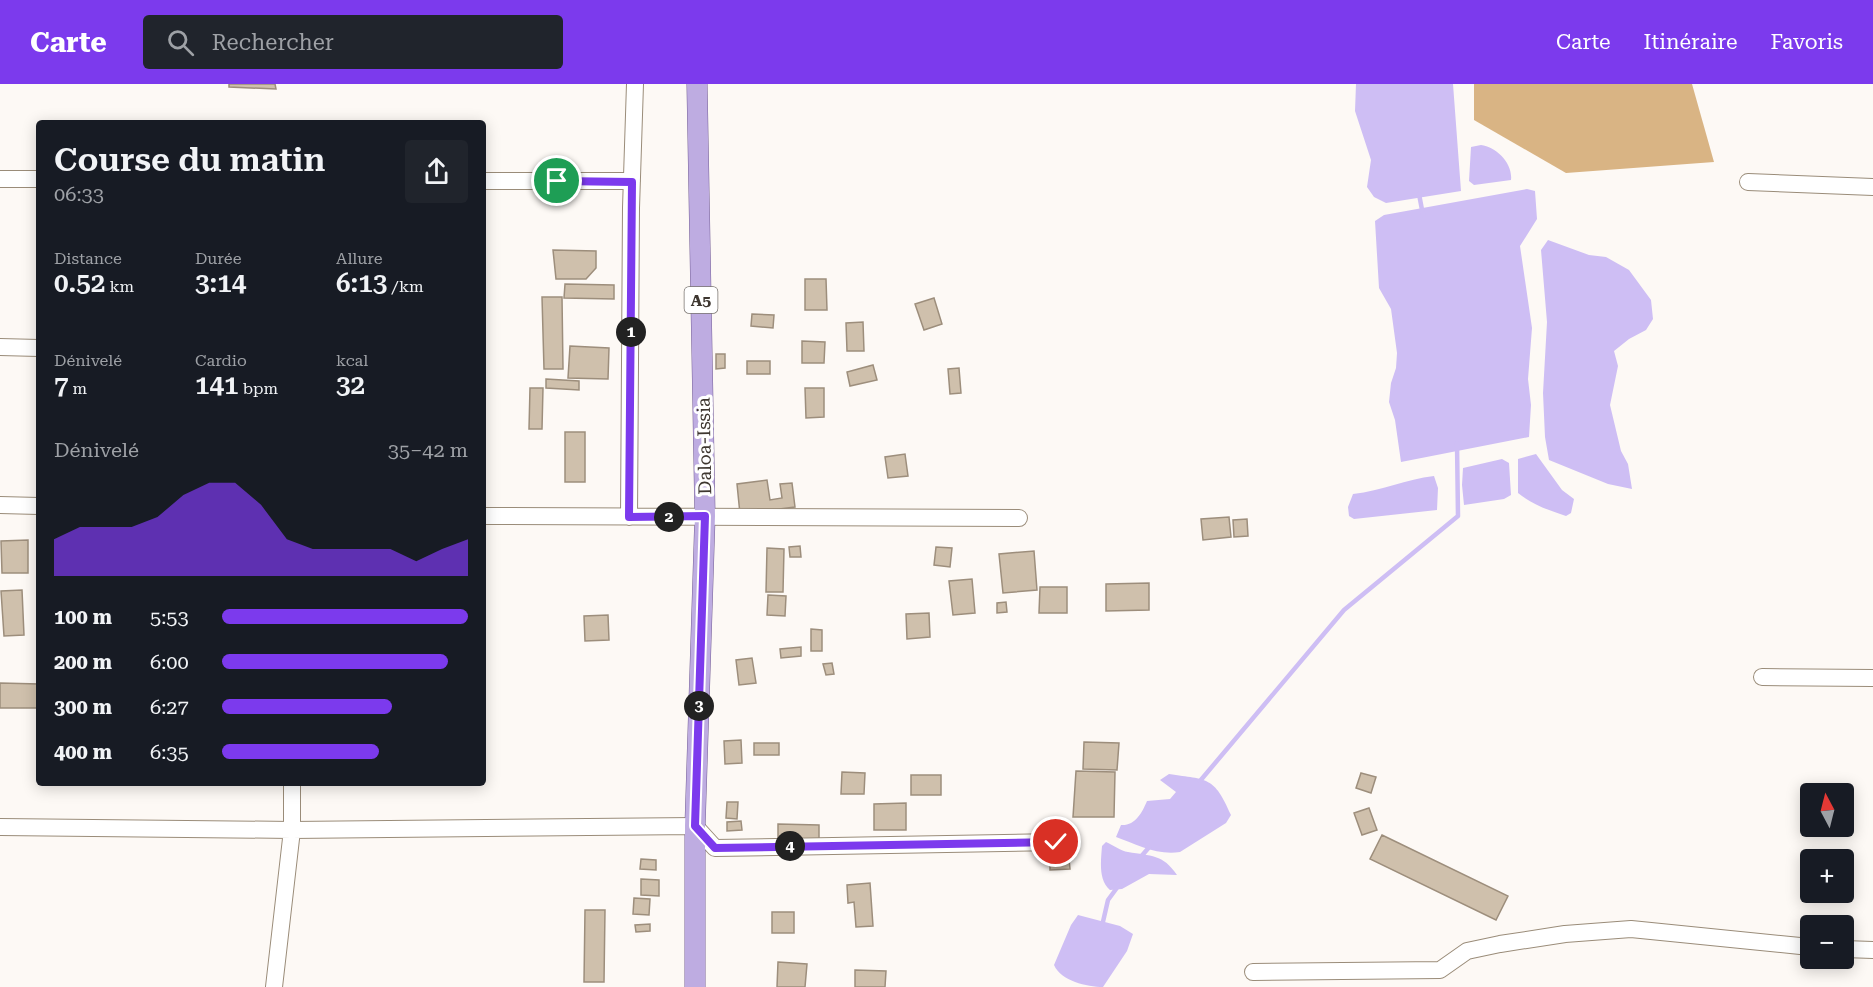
<!DOCTYPE html>
<html lang="fr">
<meta charset="utf-8">
<style>
:root{--surface:#171b24;--page:#20242c;--text:#f1f3f6;--muted:#9ea1a6;--accent:#7c3aed}
body{margin:0;font-family:"Roboto Serif",serif;background:var(--page);color:var(--text);height:100vh;display:flex;flex-direction:column;font-size:22px;white-space:nowrap}
*{box-sizing:border-box;margin:0}
p{font-size:20px;color:var(--muted)}
.icon{flex:none;width:33px;height:33px;fill:none;stroke:currentColor;stroke-width:2;stroke-linecap:round;stroke-linejoin:round}
.map{position:relative;flex:1;overflow:hidden}
.drawer{position:absolute;left:36px;top:36px;width:450px;height:666px;display:flex;flex-direction:column;background:var(--surface);border-radius:6px;box-shadow:0 3px 15px #0003}
.drawer>*{flex:none}
.needle{width:39px;rotate:353deg}
.controls{position:absolute;left:1800px;top:699px;display:grid;gap:12px}
.controls a{display:grid;place-items:center;width:54px;height:54px;border-radius:6px;background:var(--surface);box-shadow:0 3px 15px #0003;font-size:30px}
.pin{position:absolute;display:grid;place-items:center;width:51px;height:51px;color:#fff;margin:-26px;border:3px solid #fff;border-radius:50%;box-shadow:0 2px 6px #0007}
.km{position:absolute;width:30px;height:30px;margin:-15px;border-radius:50%;background:#222;color:#fff;font-size:16px;line-height:30px;text-align:center}
.round{display:grid;place-items:center;flex:none;width:63px;height:63px;border-radius:6px;background:var(--page)}
.headline{display:flex;align-items:center;justify-content:space-between;height:102px;padding:0 18px}
h1{font-size:33px;font-weight:600;line-height:45px}
.figures{display:grid;grid-template-columns:repeat(3,1fr);gap:9px;height:102px;padding:6px 18px}
.figures div{display:grid;align-content:center}
.figures b{font-size:26px;font-weight:600}
.figures small{font-size:16px;font-weight:400}
.figures p{font-size:16px}
.chart{height:168px;padding:12px 18px}
.chart p{display:flex;justify-content:space-between}
.chart svg{width:100%;height:108px;margin-top:6px;fill:var(--accent);opacity:.7}
ul{padding:0 18px;list-style:none;font-size:20px}
li{display:grid;grid-template-columns:96px 72px 1fr;align-items:center;height:45px}
li i{height:15px;border-radius:8px;background:var(--accent)}
header{display:flex;align-items:center;gap:36px;box-sizing:border-box;height:84px;padding:0 30px;background:var(--accent);color:#fff}
header strong{font-size:28px}
nav{display:flex;gap:33px;margin-inline-start:auto;font-size:21px}
.search{width:420px;height:54px;background:var(--page);display:flex;align-items:center;gap:15px;box-sizing:border-box;padding:0 21px;border-radius:6px;color:var(--muted);font-size:22px}
.map>svg:first-child{display:block}
</style>
<header>
<strong>Carte</strong>
<div class="search"><svg class="icon" aria-label="search" viewBox="0 0 24 24"><circle cx="10" cy="10" r="6"/><path d="M15 15l6 6"/></svg>Rechercher</div>
<nav><a>Carte</a><a>Itinéraire</a><a>Favoris</a></nav>
</header>
<div class="map">
<svg width="1873" height="903" viewBox="0 0 1873 903">
<rect width="100%" height="100%" fill="#fdf9f5"/>
<path fill="#d9b484" d="M1474,0H1692L1714,78L1566,89L1474,36Z"/>
<path fill="#cebef4" d="M1356,0H1453L1461,107L1386,119L1374,113L1367,103L1371,76L1355,27Z
M1481,61C1496,63 1513,79 1511,96L1474,101L1469,97L1471,63Z
M1527,105L1535,107L1537,135L1520,162L1532,244L1528,295L1531,321L1529,353L1401,378L1395,336L1389,318L1391,299L1396,284L1397,269L1391,225L1379,204L1375,137L1384,131Z
M1548,156L1589,171L1606,173L1629,186L1651,216L1653,235L1646,246L1629,255L1614,267L1618,282L1610,321L1621,367L1628,380L1632,405L1608,400L1549,376L1545,353L1543,309L1547,238L1541,166Z
M1536,370L1562,406L1574,415L1571,429L1566,432C1548,426 1533,421 1518,409V375Z
M1502,375L1509,379L1511,411L1504,415L1464,421L1462,401L1463,384Z
M1434,392L1438,404L1437,426L1354,435L1349,432L1348,423L1353,410C1382,407 1406,395 1434,392Z
M1169,690C1208,696 1214,692 1231,731L1226,739L1180,768C1158,772 1136,760 1116,753L1121,741C1135,742 1142,729 1147,717L1170,715L1176,708L1160,696Z
M1106,758C1113,761 1121,767 1128,768C1151,772 1163,770 1177,791L1149,790L1122,805L1110,806C1098,796 1101,776 1102,762Z
M1078,831L1120,842L1133,850L1127,867L1103,903C1087,903 1061,897 1054,881L1071,841Z"/>
<g fill="none" stroke-linecap="round" stroke-linejoin="round">
<path stroke="#cebef4" stroke-width="4.5" d="M1419,110L1423,131
M1200,697L1344,526L1458,432L1457,359
M1139,775L1151,761
M1102,842L1108,816L1119,801"/>
</g>
<path fill="#cfc0ac" stroke="#9d8e7c" stroke-width="1.5" d="M229,0H275L276,5L229,3Z
M553,166L596,167V184L586,195H556Z
M805,195H826L827,226H805Z
M565,200L614,201V215L564,214Z
M542,213H562L563,285H544Z
M934,214L942,240L924,246L915,220Z
M752,230L774,231L773,244L751,242Z
M863,238L864,267H847L846,239Z
M802,257L825,258L824,279H802Z
M570,262L609,264L608,295L568,294Z
M716,270H725V284L716,285Z
M747,277H770V290H747Z
M873,281L877,296L850,302L847,288Z
M959,284L961,309L950,310L948,285Z
M546,295L579,297V306L546,304Z
M530,304H543L542,345H529Z
M805,304H824V333L806,334Z
M565,348H585V398H565Z
M905,370L908,392L888,394L885,373Z
M767,396L770,416L782,414L780,400L792,399L795,423L740,430L737,400Z
M1229,433L1231,453L1203,456L1201,435Z
M1247,435L1248,452L1234,453L1233,436Z
M28,456V489H2L1,457Z
M800,462L801,473H790L789,463Z
M936,463L952,464L950,483L934,481Z
M767,464L784,465L783,508H766Z
M1034,467L1037,506L1003,509L999,470Z
M972,495L975,529L953,531L949,497Z
M1149,499V526L1106,527V500Z
M1040,503H1067V529H1039Z
M22,506L24,551L4,552L1,507Z
M768,511L786,512L785,532L767,531Z
M1006,518L1007,528L997,529V519Z
M929,529L930,553L907,555L906,530Z
M608,531L609,556L585,557L584,532Z
M811,545L822,546V567H811Z
M801,563V572L781,574L780,565Z
M752,574L756,599L739,601L736,576Z
M832,579L834,590L826,591L823,580Z
M0,599L39,600V624H0Z
M741,656L742,679L725,680L724,657Z
M1084,658L1119,659L1117,686L1083,685Z
M754,659H779V671H754Z
M1076,687L1115,688L1114,733H1073Z
M842,688L865,689L864,710H841Z
M1361,689L1376,693L1371,709L1356,704Z
M911,691H941V711H911Z
M727,718H738L737,735L726,734Z
M906,719V746H874V720Z
M1369,724L1377,746L1362,751L1354,729Z
M741,737L742,746L727,747V738Z
M778,740L819,741V758H778Z
M1382,751L1508,812L1496,836L1370,775Z
M641,775L656,776V786L640,785Z
M1069,775L1070,785L1050,786V777Z
M641,795L659,796V812L641,811Z
M870,799L873,842L856,843L854,818L848,819L847,801Z
M634,814L650,815L649,831L633,830Z
M585,826H605L604,898H584Z
M772,828H794V849H772Z
M650,840V847L636,848L635,841Z
M778,878L807,880L805,903H777Z
M855,886L886,887L885,903H855Z"/>
<g fill="none" stroke-linecap="round" stroke-linejoin="round">
<g stroke="#9a8c79" stroke-width="18">
<path id="minor" d="M0,95H39
M483,97H632
M1748,98L1873,103
M0,263L39,264
M0,421L39,422
M483,432L1019,434
M629,433L631,124L635,0
M1762,593L1873,594
M0,743L292,746L695,742L715,764L1056,758
M1844,865L1873,866
M1253,888L1440,886L1467,867L1500,860L1565,850L1631,845L1810,863
M274,903L292,746V699"/>
</g>
<g stroke="#755f96" stroke-width="21">
<path id="major" d="M695,903V742L705,432L697,0"/>
</g>
<use href="#minor" stroke="#fff" stroke-width="16"/>
<use href="#major" stroke="#beace1" stroke-width="20"/>
</g>
<g fill="none" stroke-linecap="round" stroke-linejoin="round">
<g stroke="#fff" stroke-width="12">
<path id="route" d="M557,97L632,98L629,433L705,432L695,742L715,764L1056,758"/>
</g>
<use href="#route" stroke="#7c3aed" stroke-width="8"/>
</g>
<g text-anchor="middle" dominant-baseline="central" stroke-width="6" stroke-linejoin="round" paint-order="stroke">
<rect fill="#fff" stroke="#78736e" stroke-width="1.5" x="684.5" y="203" width="33" height="26" rx="4.5"/>
<g font-size="16" font-weight="bold" fill="#3e3730">
<text x="701" y="216">A5</text>
</g>
<g font-size="18" fill="#3e3730" stroke="#fff">
<text transform="translate(704 362) rotate(-91)">Daloa-Issia</text>
</g>
</g>
</svg>
<div class="controls">
<a><svg class="needle" viewBox="-14 -14 28 28"><path d="M0-13l5 13h-10z" fill="#e53935"/><path d="M0 13l5-13h-10z" fill="#9ea1a6"/></svg></a>
<a>+</a>
<a>−</a>
</div>
<div class="pin" style="left:557px;top:97px;background:#1e9e55"><svg class="icon" aria-label="arrive" viewBox="0 0 24 24"><path d="M6 21V4h12l-3 4 3 4H6"/></svg></div>
<div class="pin" style="left:1056px;top:758px;background:#d93025"><svg class="icon" aria-label="check" viewBox="0 0 24 24"><path d="M5 12l5 5 9-10"/></svg></div>
<b class="km" style="left:631px;top:248px">1</b>
<b class="km" style="left:669px;top:433px">2</b>
<b class="km" style="left:699px;top:622px">3</b>
<b class="km" style="left:790px;top:762px">4</b>
<section class="drawer">
<div class="headline"><div><h1>Course du matin</h1><p>06:33</p></div><a class="round"><svg class="icon" aria-label="share" viewBox="0 0 24 24"><path d="M12 15V3M7 8l5-5 5 5M5 13v7h14v-7"/></svg></a></div>
<div class="figures">
<div><p>Distance</p><b>0.52<small> km</small></b></div>
<div><p>Durée</p><b>3:14</b></div>
<div><p>Allure</p><b>6:13<small> /km</small></b></div>
</div>
<div class="figures">
<div><p>Dénivelé</p><b>7<small> m</small></b></div>
<div><p>Cardio</p><b>141<small> bpm</small></b></div>
<div><p>kcal</p><b>32</b></div>
</div>
<div class="chart"><p><span>Dénivelé</span>35–42 m</p>
<svg viewBox="0 0 160 44" preserveAspectRatio="none"><path d="M0 44V29L10 24L20 24L30 24L40 20L50 11L60 6L70 6L80 15L90 29L100 33L110 33L120 33L130 33L140 38L150 33L160 29V44z"/></svg>
</div>
<ul>
<li><b>100 m</b>5:53<i style="width:100%"></i></li>
<li><b>200 m</b>6:00<i style="width:92%"></i></li>
<li><b>300 m</b>6:27<i style="width:69%"></i></li>
<li><b>400 m</b>6:35<i style="width:64%"></i></li>
</ul>
</section>
</div>
